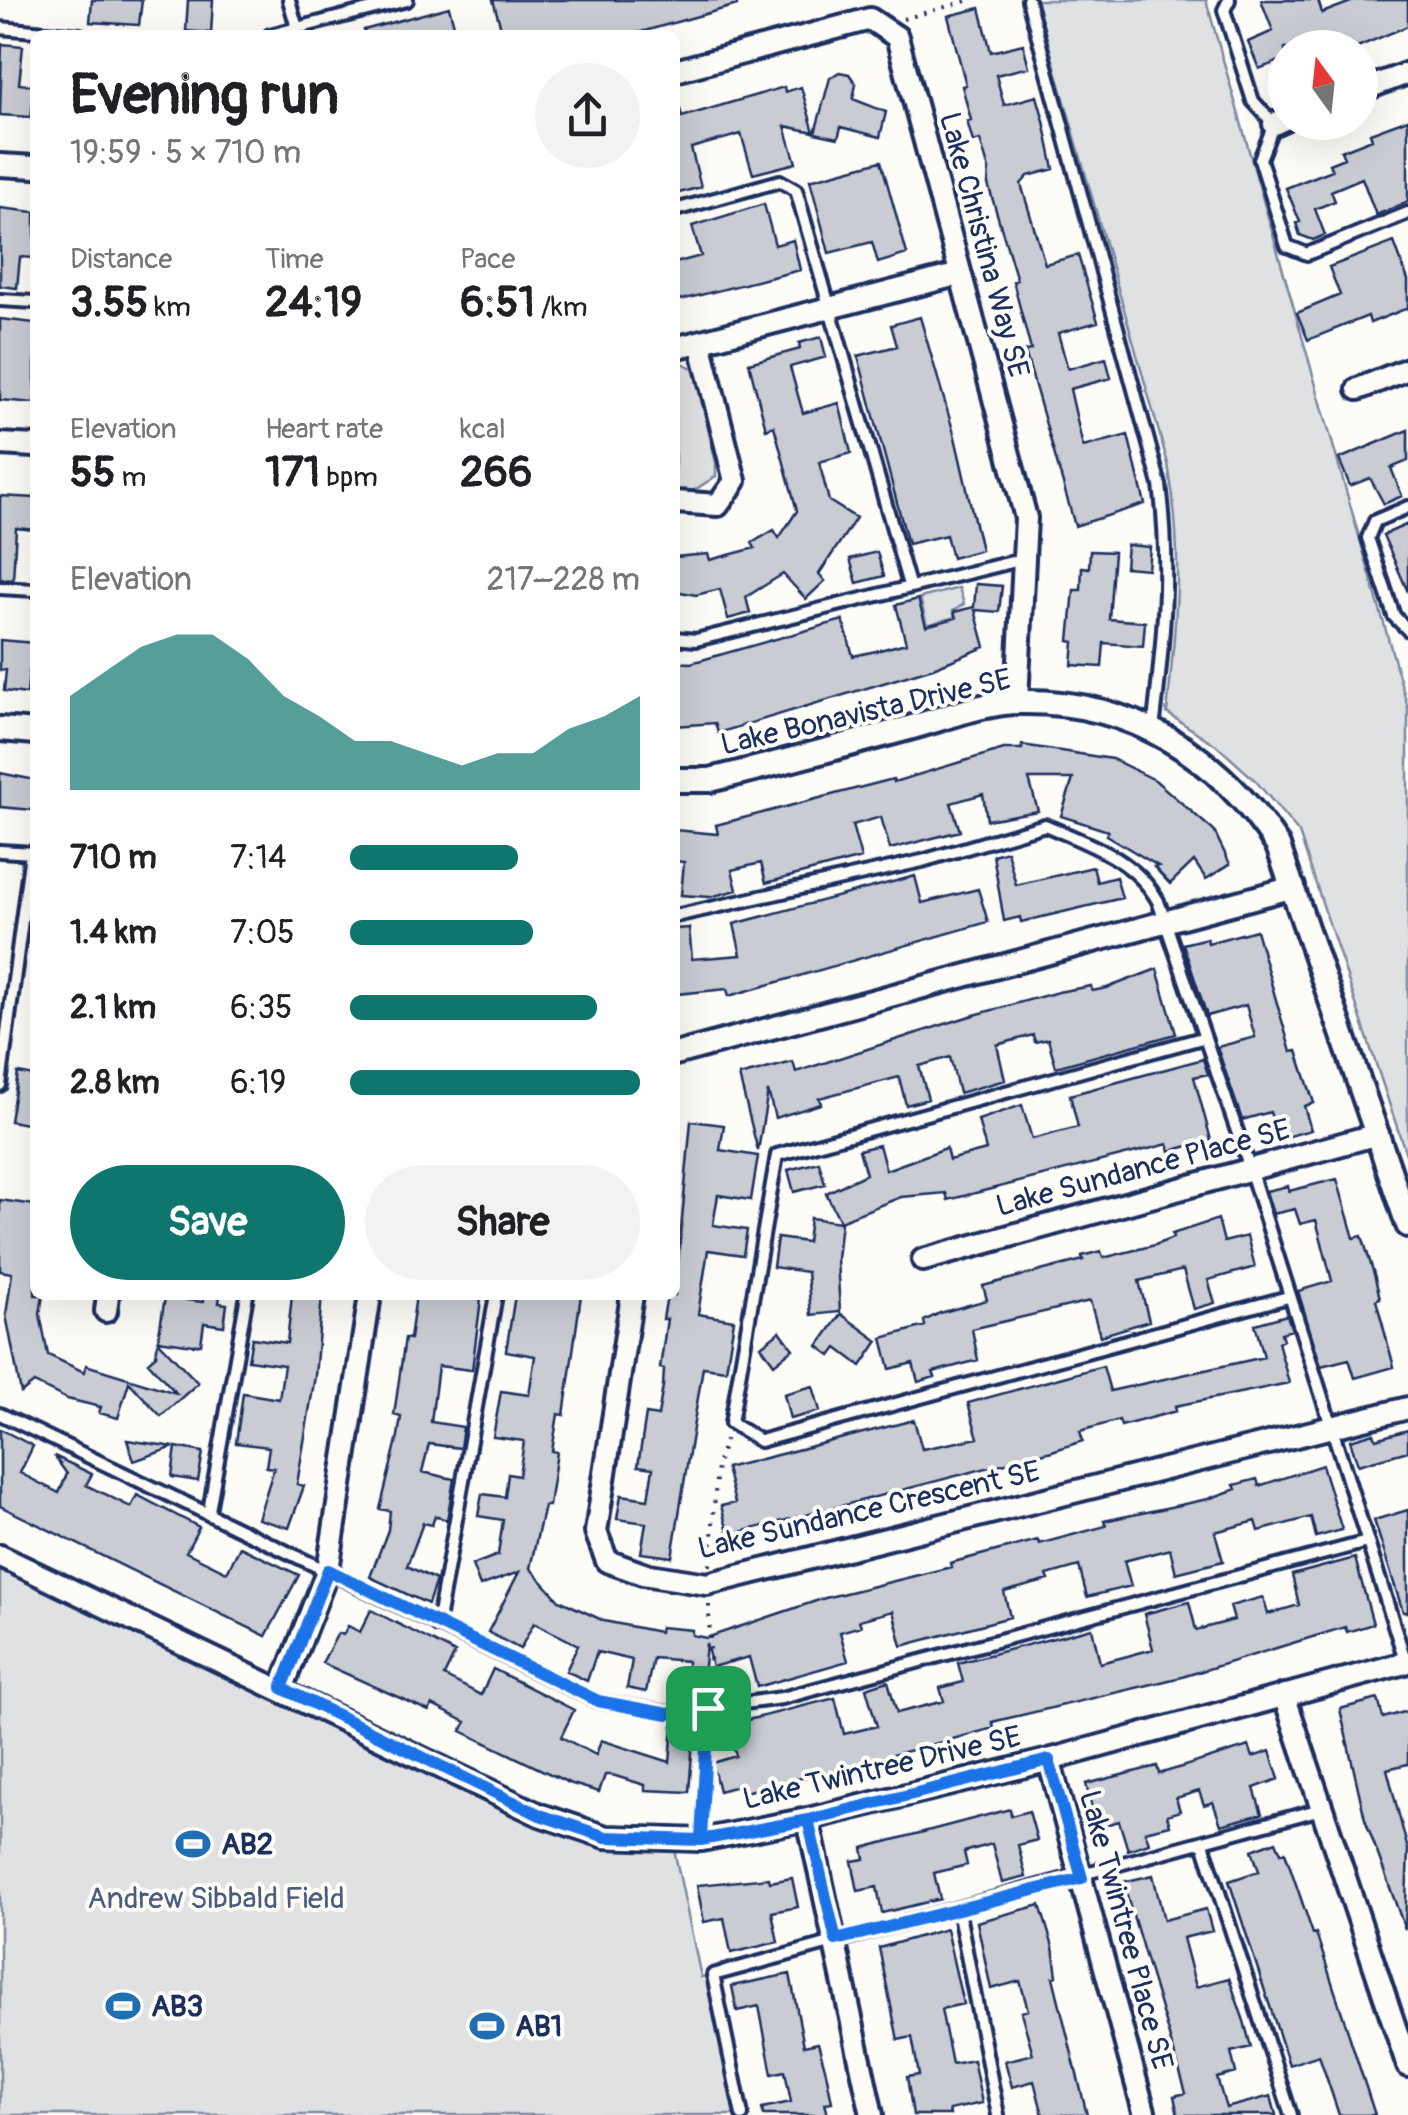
<!DOCTYPE html>
<meta charset="utf-8">
<style>
:root{--surface:#fff;--page:#f2f2f2;--text:#202124;--muted:#757577;--accent:#0f766e}
body{margin:0;font-family:Pangolin,sans-serif;background:var(--page);color:var(--text);height:100vh;display:flex;flex-direction:column;font-size:38px;white-space:nowrap}
*{box-sizing:border-box;margin:0}
p{font-size:32px;color:var(--muted)}
.icon{flex:none;width:55px;height:55px;fill:none;stroke:currentColor;stroke-width:2;stroke-linecap:round;stroke-linejoin:round}
.map{position:relative;flex:1;overflow:hidden}
.side{position:absolute;left:30px;top:30px;width:650px;height:1270px;display:flex;flex-direction:column;background:var(--surface);border-radius:15px;box-shadow:0 10px 40px #0002}
.side>*{flex:none}
.needle{width:65px;rotate:345deg}
.fabs{position:absolute;left:1268px;top:30px;display:grid;gap:20px}
.fabs a{display:grid;place-items:center;width:110px;height:110px;border-radius:50%;background:var(--surface);box-shadow:0 10px 40px #0002;font-size:50px}
.pin{position:absolute;display:grid;place-items:center;width:85px;height:85px;color:#fff;margin:-42px;border-radius:20px;box-shadow:0 5px 15px #0006}
.round{display:grid;place-items:center;flex:none;width:105px;height:105px;border-radius:52px;background:var(--page)}
.overview{display:flex;align-items:center;justify-content:space-between;height:170px;padding:0 40px}
h1{font-size:55px;font-weight:800;line-height:75px}
.stats{display:grid;grid-template-columns:repeat(3,1fr);gap:15px;height:170px;padding:10px 40px}
.stats div{display:grid;align-content:center}
.stats b{font-size:42px;font-weight:800}
.stats small{font-size:28px;font-weight:400}
.stats p{font-size:28px}
.chart{height:280px;padding:20px 40px}
.chart p{display:flex;justify-content:space-between}
.chart svg{width:100%;height:180px;margin-top:10px;fill:var(--accent);opacity:.7}
.button{display:flex;gap:20px;margin-top:auto;padding:20px 40px}
.button a{flex:1;height:115px;border-radius:60px;background:var(--accent);color:#fff;font-size:40px;font-weight:800;line-height:115px;text-align:center}
.button a+a{background:var(--page);color:var(--text)}
ul{padding:0 40px;list-style:none;font-size:32px}
li{display:grid;grid-template-columns:160px 120px 1fr;align-items:center;height:75px}
li i{height:25px;border-radius:12px;background:var(--accent)}
.map>svg:first-child{display:block}
</style>
<div class="map">
<svg width="1408" height="2115" viewBox="0 0 1408 2115">
<rect width="100%" height="100%" fill="#fdfcf7"/>
<filter id="ink" filterUnits="userSpaceOnUse"><feTurbulence type="fractalNoise" baseFrequency=".01" numOctaves="2"/><feDisplacementMap in="SourceGraphic" scale="20" xChannelSelector="R" yChannelSelector="G"/><feConvolveMatrix kernelMatrix="1 2 1 2 8 2 1 2 1" color-interpolation-filters="sRGB"/></filter>
<g filter="url(#ink)">
<path fill="#e0e1e3" stroke="#7e88a0" stroke-width="2.5" d="M1036,0H1206L1408,708V1160L1299,833L1255,780L1216,745L1167,713C1176,623 1184,554 1168,464Z
M675,359L694,369L716,463V476L693,491L675,493Z
M959,588L964,604L953,611L955,617L927,625L920,598Z
M0,1556L540,1815L672,1840L701,1977L713,1975L742,2115H0Z"/>
<path fill="#c9ccd3" stroke="#1b2f5e" stroke-width="2.5" d="M92,0H142L139,25L90,22Z
M188,0H213L211,33L186,31Z
M493,0H736L737,5L634,34L503,35Z
M1261,0H1318L1322,13L1356,0H1408V26L1355,48H1333L1330,42L1316,48H1285V59L1259,69L1248,42L1273,31Z
M449,7L455,29L434,35H365L364,30Z
M980,8L991,52L1023,44L1029,67L996,75L1004,105L1037,96L1044,121L1054,169L1028,176L1021,184L1045,264L1078,255L1098,322L1058,333L1068,369L1106,358L1111,378L1070,389L1083,447L1128,435L1145,504L1075,526L1025,351L1031,350L1013,281L1017,280L988,184L989,170L980,140L973,142L967,121L971,120L962,86L966,85L948,16Z
M2,44L23,46L19,84L35,86L31,117L0,115Z
M839,72L849,74L856,84L853,99L886,112L880,137L841,127L838,138L815,133L830,78Z
M784,87L785,92L801,87L814,132L785,126L796,163L753,174L741,134L691,148L701,187L675,194V110L680,109L682,117Z
M1408,119V202L1376,215L1362,178L1331,191L1335,201L1315,209L1325,235L1313,240L1300,235L1296,223L1300,222L1286,188L1332,170L1329,164L1344,158L1341,151L1372,139L1370,133Z
M881,161L907,254L878,263L872,242L829,253L810,180Z
M764,204L775,245L793,240L800,270L681,300L675,295V263L701,256L692,226Z
M0,208L35,212V258L20,257L17,288L0,286Z
M1394,242L1408,280V308L1370,323L1368,316L1308,340L1297,313L1340,295L1329,267Z
M920,317L955,437L981,550L952,558L946,535L908,544L858,356L897,346L891,325Z
M0,319L35,323V403L0,400Z
M821,337L826,357L790,367L803,413L839,403L851,453L819,462L829,501L856,518L819,574L825,581L806,599L783,574L746,597L750,613L728,619L720,589L696,595L675,591V557L708,554L710,560L755,548L752,543L774,530L779,538L797,511L774,426L766,429L749,363L800,349L799,343Z
M1408,430V461L1391,468L1402,496L1384,504L1370,478L1350,486L1339,459Z
M0,496L35,498V530L16,528L13,580L0,579Z
M1408,524V592L1383,535Z
M1127,545L1150,547L1148,569L1125,567Z
M1090,551L1114,552L1109,619L1145,622L1143,646L1104,643L1102,667L1072,665L1074,642L1069,641L1074,590H1081L1082,567L1089,568Z
M877,552L884,576L857,583L850,559Z
M976,584L1002,586L999,612L975,610L985,647L933,668L718,733L715,723L675,726V662L691,663L843,620L853,656L876,651L906,643L896,605L918,599L926,626L956,618L954,612L974,607Z
M0,640L35,643V672H29L27,694L4,691L6,670H0Z
M1022,745L1112,759L1155,780L1214,831L1230,864L1206,879L1194,861L1170,884L1154,867L1158,866L1106,835L1108,831L1061,816L1073,779H1029L1038,811L987,820L983,794L951,803L960,831L890,849L881,817L852,825L861,858L766,883L761,863L732,870L737,890L710,897L681,895L684,862L675,861V830L718,834L716,825L893,779L894,782L1004,749H1022Z
M0,773L35,780L33,810L0,807Z
M1007,851L1016,885L1093,867L1097,882L1116,877L1122,898L1021,922L1020,917L1004,921L993,855Z
M915,876L922,903L978,889L988,922L729,996L727,989L676,994L675,929L689,928L692,959L741,955L734,924Z
M1256,930L1291,1052L1297,1051L1314,1103L1304,1106L1311,1130L1286,1137L1283,1128L1275,1130L1270,1112L1242,1120L1217,1047L1255,1037L1246,1005L1207,1016L1183,944L1207,938L1208,943Z
M1157,969L1176,1034L1056,1067L1048,1039L1035,1042L1033,1035L997,1045L1005,1080L959,1093L950,1057L919,1066L928,1099L906,1105L899,1077L819,1098L821,1104L775,1118L768,1091L758,1151L739,1076L793,1062L796,1072L967,1017L1058,992L1091,986L1092,991L1107,988Z
M1203,1059L1208,1074L1194,1077L1211,1140L1170,1151L1168,1144L948,1200L946,1193L901,1197L840,1221L826,1193L866,1174L859,1150L879,1145L886,1170L946,1148L949,1160L986,1150L978,1120L1022,1105L1032,1139L1078,1127L1070,1095Z
M18,1073L35,1076L33,1125L10,1121Z
M691,1121L724,1125L720,1150L758,1156L751,1200L718,1195L713,1225L747,1230L743,1255L708,1250L698,1314L734,1320L726,1370L703,1367L672,1557L641,1553L646,1523L617,1519L621,1495L648,1499L653,1468L638,1466L646,1414L658,1416L663,1386L664,1369L660,1368L667,1319H663L667,1295H675Z
M819,1162L825,1184L794,1192L788,1170Z
M1337,1179L1354,1238L1362,1236L1374,1274L1380,1298L1376,1300L1394,1367L1355,1378L1349,1359L1321,1366L1298,1291L1332,1281L1316,1220L1300,1224L1295,1209L1273,1214L1266,1191L1288,1186L1289,1191Z
M0,1200L35,1205V1295H43L40,1314L48,1355L84,1372L86,1365L176,1393L148,1362L156,1355L158,1341L198,1383L161,1416L129,1382L118,1418L99,1413L101,1407L67,1399L34,1383L21,1393L6,1315L12,1273L0,1271Z
M810,1218L841,1222L837,1259L840,1312L811,1315L807,1272L773,1267L777,1238L807,1242Z
M1218,1219L1224,1242L1247,1236L1255,1267L1208,1280L1215,1303L1194,1309L1183,1270L1139,1281L1149,1321L1100,1336L1090,1301L972,1329L978,1360L933,1372L935,1377L918,1382L913,1363L890,1369L882,1338L925,1326L924,1321L940,1313L987,1300L983,1286L1083,1260L1082,1256L1101,1251L1103,1258L1155,1245L1173,1238L1172,1234Z
M204,1295H220L219,1303L227,1304L224,1326L204,1323L201,1344L193,1345L158,1340L165,1297L203,1302Z
M292,1295H322L315,1376L297,1484L304,1486L289,1528L258,1519L274,1468L266,1467L269,1447L236,1443L243,1393L279,1399L284,1365L248,1360L252,1338L287,1343Z
M416,1295L481,1299L472,1370L438,1366L431,1422L463,1427L460,1448L429,1444L422,1472L454,1479L447,1520L435,1516L432,1525L423,1523L407,1566L436,1580L428,1604L370,1577L388,1530L390,1511L380,1509L398,1436L401,1417L394,1415L405,1338L410,1339Z
M515,1295H581L564,1415L558,1414L552,1451L557,1452L549,1506H544L530,1568L559,1600L604,1621L659,1632L660,1627L692,1630V1635L706,1638L825,1598L951,1567L950,1563L1038,1540L1039,1544L1106,1526L1104,1521L1208,1499L1236,1489L1234,1485L1257,1479L1259,1486L1322,1465L1342,1530L1316,1537L1311,1517L1259,1531L1256,1521L1215,1532L1223,1561L1176,1573L1170,1549L1124,1561L1131,1586L1087,1597L1079,1566L1047,1575L1049,1580L1004,1592L1010,1617L902,1646L893,1611L859,1620L861,1626L840,1632L848,1661L757,1687L749,1657L712,1667L706,1643L702,1688L686,1689L687,1661L653,1658L646,1692L627,1688L632,1660L597,1652L587,1681L566,1671L578,1645L534,1623L520,1649L488,1632L519,1572L480,1586L472,1565L498,1555L503,1520L478,1516L482,1494L505,1497L508,1474L519,1476L524,1441L493,1437L501,1391L529,1395L535,1356L506,1351Z
M841,1314L878,1341L861,1366L837,1348L831,1356L818,1346Z
M1287,1315L1292,1330L1281,1333L1283,1340L1278,1342L1289,1383L1175,1406L1176,1411L1121,1426L1119,1420L1080,1431L1083,1441L1052,1451L729,1535L721,1506L735,1503L726,1468L914,1420L922,1449L978,1438L968,1403L1103,1366L1110,1391L1264,1357L1255,1324Z
M780,1331L793,1349L774,1364L761,1346Z
M813,1386L820,1411L790,1419L784,1394Z
M0,1429L33,1446L20,1473L59,1493L67,1474L54,1456L92,1474L86,1485L131,1507L137,1495L199,1527L186,1552L227,1572L240,1547L299,1575L266,1636L0,1506Z
M1408,1430V1451L1358,1465L1350,1440L1374,1433L1376,1439Z
M127,1440L174,1447L134,1461Z
M176,1447L203,1452L198,1481L172,1477Z
M1408,1510V1612H1403L1374,1520Z
M1355,1558L1373,1624L1347,1632L1345,1627L1182,1677L992,1722L994,1728L859,1764L740,1793L738,1786L719,1791L712,1763L736,1756L728,1725L835,1698L844,1734L877,1726L866,1688L888,1681L897,1713L944,1701L940,1688L963,1682L958,1663L1092,1628L1100,1663L1120,1658L1153,1649L1144,1614L1189,1602L1196,1630L1234,1620L1230,1606L1263,1597L1268,1614L1299,1605L1292,1575Z
M371,1610L455,1653L444,1676L481,1695L493,1669L574,1710L561,1737L596,1755L601,1740L670,1762L673,1725L694,1727L689,1792L645,1790V1785L612,1775H605L599,1792L569,1783L461,1731L466,1722L432,1705L429,1711L322,1663L338,1633L343,1635L348,1626L360,1632Z
M1378,1699L1383,1718L1408,1711V1764L1387,1769L1408,1850L1405,1929L1365,1819L1340,1709Z
M1249,1746L1253,1757L1270,1751L1279,1779L1254,1788L1262,1814L1221,1825L1213,1802L1204,1805L1199,1791L1176,1798L1180,1811L1167,1815L1170,1825L1145,1831L1149,1843L1128,1850L1119,1821L1102,1826L1100,1814L1094,1816L1086,1784L1157,1766L1159,1774Z
M1010,1809L1011,1816L1029,1811L1037,1840L1018,1845L1026,1877L1002,1883L992,1844L964,1852L967,1865L934,1873L940,1899L882,1913L877,1887L858,1891L852,1861L865,1859L863,1848Z
M1276,1841L1281,1853L1285,1852L1313,1934L1316,1933L1375,2115H1339L1319,2055L1289,2065L1229,1881L1259,1871L1252,1850Z
M1153,1875L1164,1920L1206,1909L1212,1931L1183,1938L1196,1987L1229,1978L1244,2021L1251,2047L1231,2052L1236,2073L1217,2078L1226,2108L1271,2096L1276,2115H1178L1174,2096L1186,2093L1123,1882Z
M769,1878L770,1882L792,1878L798,1907L772,1912L778,1942L731,1953L724,1918L704,1922L697,1885Z
M1040,1905L1053,1947L1057,1976L1053,1977L1087,2115H1043L1034,2081L1012,2087L1005,2061L1033,2054L1021,2012L1028,2010L1020,1981L991,1989L977,1922Z
M946,1929L963,2004L941,2009L952,2064L973,2060L982,2103L949,2110L950,2115H913L907,2077L919,2075L912,2037L898,2040L879,1948Z
M790,1974L804,2046L818,2043L826,2072L832,2102L825,2103L828,2115H763L762,2108L791,2102L785,2071L772,2074L759,2006L737,2011L732,1986Z"/>
<g fill="none" stroke-linecap="round" stroke-linejoin="round">
<g stroke="#1b2f5e" stroke-width="18">
<path id="service" d="M289,0L297,28
M1028,0L1160,485C1171,568 1163,646 1153,730
M1229,0L1224,10L1253,101L1274,124L1260,159L1287,246L1307,254L1408,213
M0,28L80,35
M270,35L407,0
M675,210L780,181L796,190L909,585
M0,300L35,302
M1408,507L1375,521L1368,538L1394,616L1408,630
M0,588L35,590
M675,638L696,640L1024,559
M0,851L34,853
M675,916L922,861L1045,825C1088,844 1134,858 1158,901L1250,1169L1406,1663
M1202,1038L777,1155L731,1423L760,1441L1288,1297
M0,1085L31,853
M0,1414L597,1701L668,1713L782,1698L1367,1542
M209,1511L247,1295
M437,1626L496,1295
M1203,1843L1291,2115
M958,1909L998,2115
M742,2115L713,1975L1321,1809"/>
</g>
<g stroke="#1b2f5e" stroke-width="28">
<path id="minor" d="M675,71L870,19L897,37L1026,518L1017,701
M1360,91L1408,73
M1274,124L1285,119
M0,165L35,167
M675,348L960,274
M1358,389L1408,369
M0,444L35,446
M675,502L718,505L735,481L700,342
M675,1054L1294,887
M923,1260L1378,1134
M632,1295L596,1532L607,1561L643,1574L707,1584L1408,1408
M106,1311L108,1295
M0,1556L540,1815L606,1837L701,1840L808,1819L1049,1760L1408,1662
M282,1688L328,1570L370,1295
M1284,1695L1408,2066
M1049,1760L1145,2115
M808,1819L872,2115"/>
</g>
<g stroke="#1b2f5e" stroke-width="30">
<path id="tertiary" d="M0,729L35,732
M675,780H710C777,764 843,746 909,728C943,719 984,702 1020,702C1131,700 1219,755 1278,846L1408,1225"/>
</g>
<path stroke="#1b2f5e" stroke-width="4" stroke-dasharray="2.5 8" stroke-linecap="butt" d="M903,19L970,0
M710,1566L717,1465L726,1437
M709,1605L711,1695
M702,1820L707,1724"/>
<use href="#service" stroke="#fdfcf7" stroke-width="10"/>
<use href="#minor" stroke="#fdfcf7" stroke-width="20"/>
<use href="#tertiary" stroke="#fdfcf7" stroke-width="22"/>
</g>
</g>
<g fill="none" stroke-linecap="round" stroke-linejoin="round" filter="url(#ink)">
<g stroke="#fff" stroke-width="20">
<path id="route" d="M708,1708L668,1714L598,1701L328,1570L282,1688L540,1815L606,1837L701,1840L808,1820L1049,1760L1082,1878L836,1940L808,1820L701,1840L708,1708"/>
</g>
<use href="#route" stroke="#1a73e8" stroke-width="12"/>
</g>
<defs>
<g id="stadium-bare" transform="scale(2.7)"><path d="M0-5a6.5 5 0 1 0 0 10a6.5 5 0 1 0 0-10ZM-3.5-1.8h7v3.6h-7Z" fill="#1f6fb2" stroke="#fdfcf7" stroke-width="2.5" paint-order="stroke"/></g>
</defs>
<g fill-rule="evenodd">
<use href="#stadium-bare" x="193" y="1844"/>
<use href="#stadium-bare" x="123" y="2006"/>
<use href="#stadium-bare" x="487" y="2026"/>
</g>
<g text-anchor="middle" dominant-baseline="central" stroke-width="8" stroke-linejoin="round" paint-order="stroke">
<g font-size="30" fill="#1b2f5e" stroke="#fdfcf7">
<text transform="translate(984 245) rotate(75)">Lake Christina Way SE</text>
<text transform="translate(866 712) rotate(-13)">Lake Bonavista Drive SE</text>
<text transform="translate(1143 1168) rotate(-15)">Lake Sundance Place SE</text>
<text transform="translate(869 1510) rotate(-13)">Lake Sundance Crescent SE</text>
<text transform="translate(882 1768) rotate(-13)">Lake Twintree Drive SE</text>
<text transform="translate(1126 1930) rotate(75)">Lake Twintree Place SE</text>
</g>
<g font-size="30" font-weight="bold" fill="#1b2f5e" stroke="#fdfcf7" text-anchor="start">
<text x="221" y="1844">AB2</text>
<text x="151" y="2006">AB3</text>
<text x="515" y="2026">AB1</text>
</g>
<g font-size="30" fill="#4c5c7f" stroke="#fdfcf7">
<text x="216" y="1898">Andrew Sibbald Field</text>
</g>
</g>
</svg>
<div class="fabs">
<a><svg class="needle" viewBox="-14 -14 28 28"><path d="M0-13l5 13h-10z" fill="#e53935"/><path d="M0 13l5-13h-10z" fill="#757577"/></svg></a>
</div>
<div class="pin" style="left:708px;top:1708px;background:#1e9e55"><svg class="icon" aria-label="arrive" viewBox="0 0 24 24"><path d="M6 21V4h12l-3 4 3 4H6"/></svg></div>
<section class="side">
<div class="overview"><div><h1>Evening run</h1><p>19:59 · 5 × 710 m</p></div><a class="round"><svg class="icon" aria-label="share" viewBox="0 0 24 24"><path d="M12 15V3M7 8l5-5 5 5M5 13v7h14v-7"/></svg></a></div>
<div class="stats">
<div><p>Distance</p><b>3.55<small> km</small></b></div>
<div><p>Time</p><b>24:19</b></div>
<div><p>Pace</p><b>6:51<small> /km</small></b></div>
</div>
<div class="stats">
<div><p>Elevation</p><b>55<small> m</small></b></div>
<div><p>Heart rate</p><b>171<small> bpm</small></b></div>
<div><p>kcal</p><b>266</b></div>
</div>
<div class="chart"><p><span>Elevation</span>217–228 m</p>
<svg viewBox="0 0 160 44" preserveAspectRatio="none"><path d="M0 44V21L10 15L20 9L30 6L40 6L50 12L60 21L70 26L80 32L90 32L100 35L110 38L120 35L130 35L140 29L150 26L160 21V44z"/></svg>
</div>
<ul>
<li><b>710 m</b>7:14<i style="width:58%"></i></li>
<li><b>1.4 km</b>7:05<i style="width:63%"></i></li>
<li><b>2.1 km</b>6:35<i style="width:85%"></i></li>
<li><b>2.8 km</b>6:19<i style="width:100%"></i></li>
</ul>
<div class="button"><a>Save</a><a>Share</a></div>
</section>
</div>
